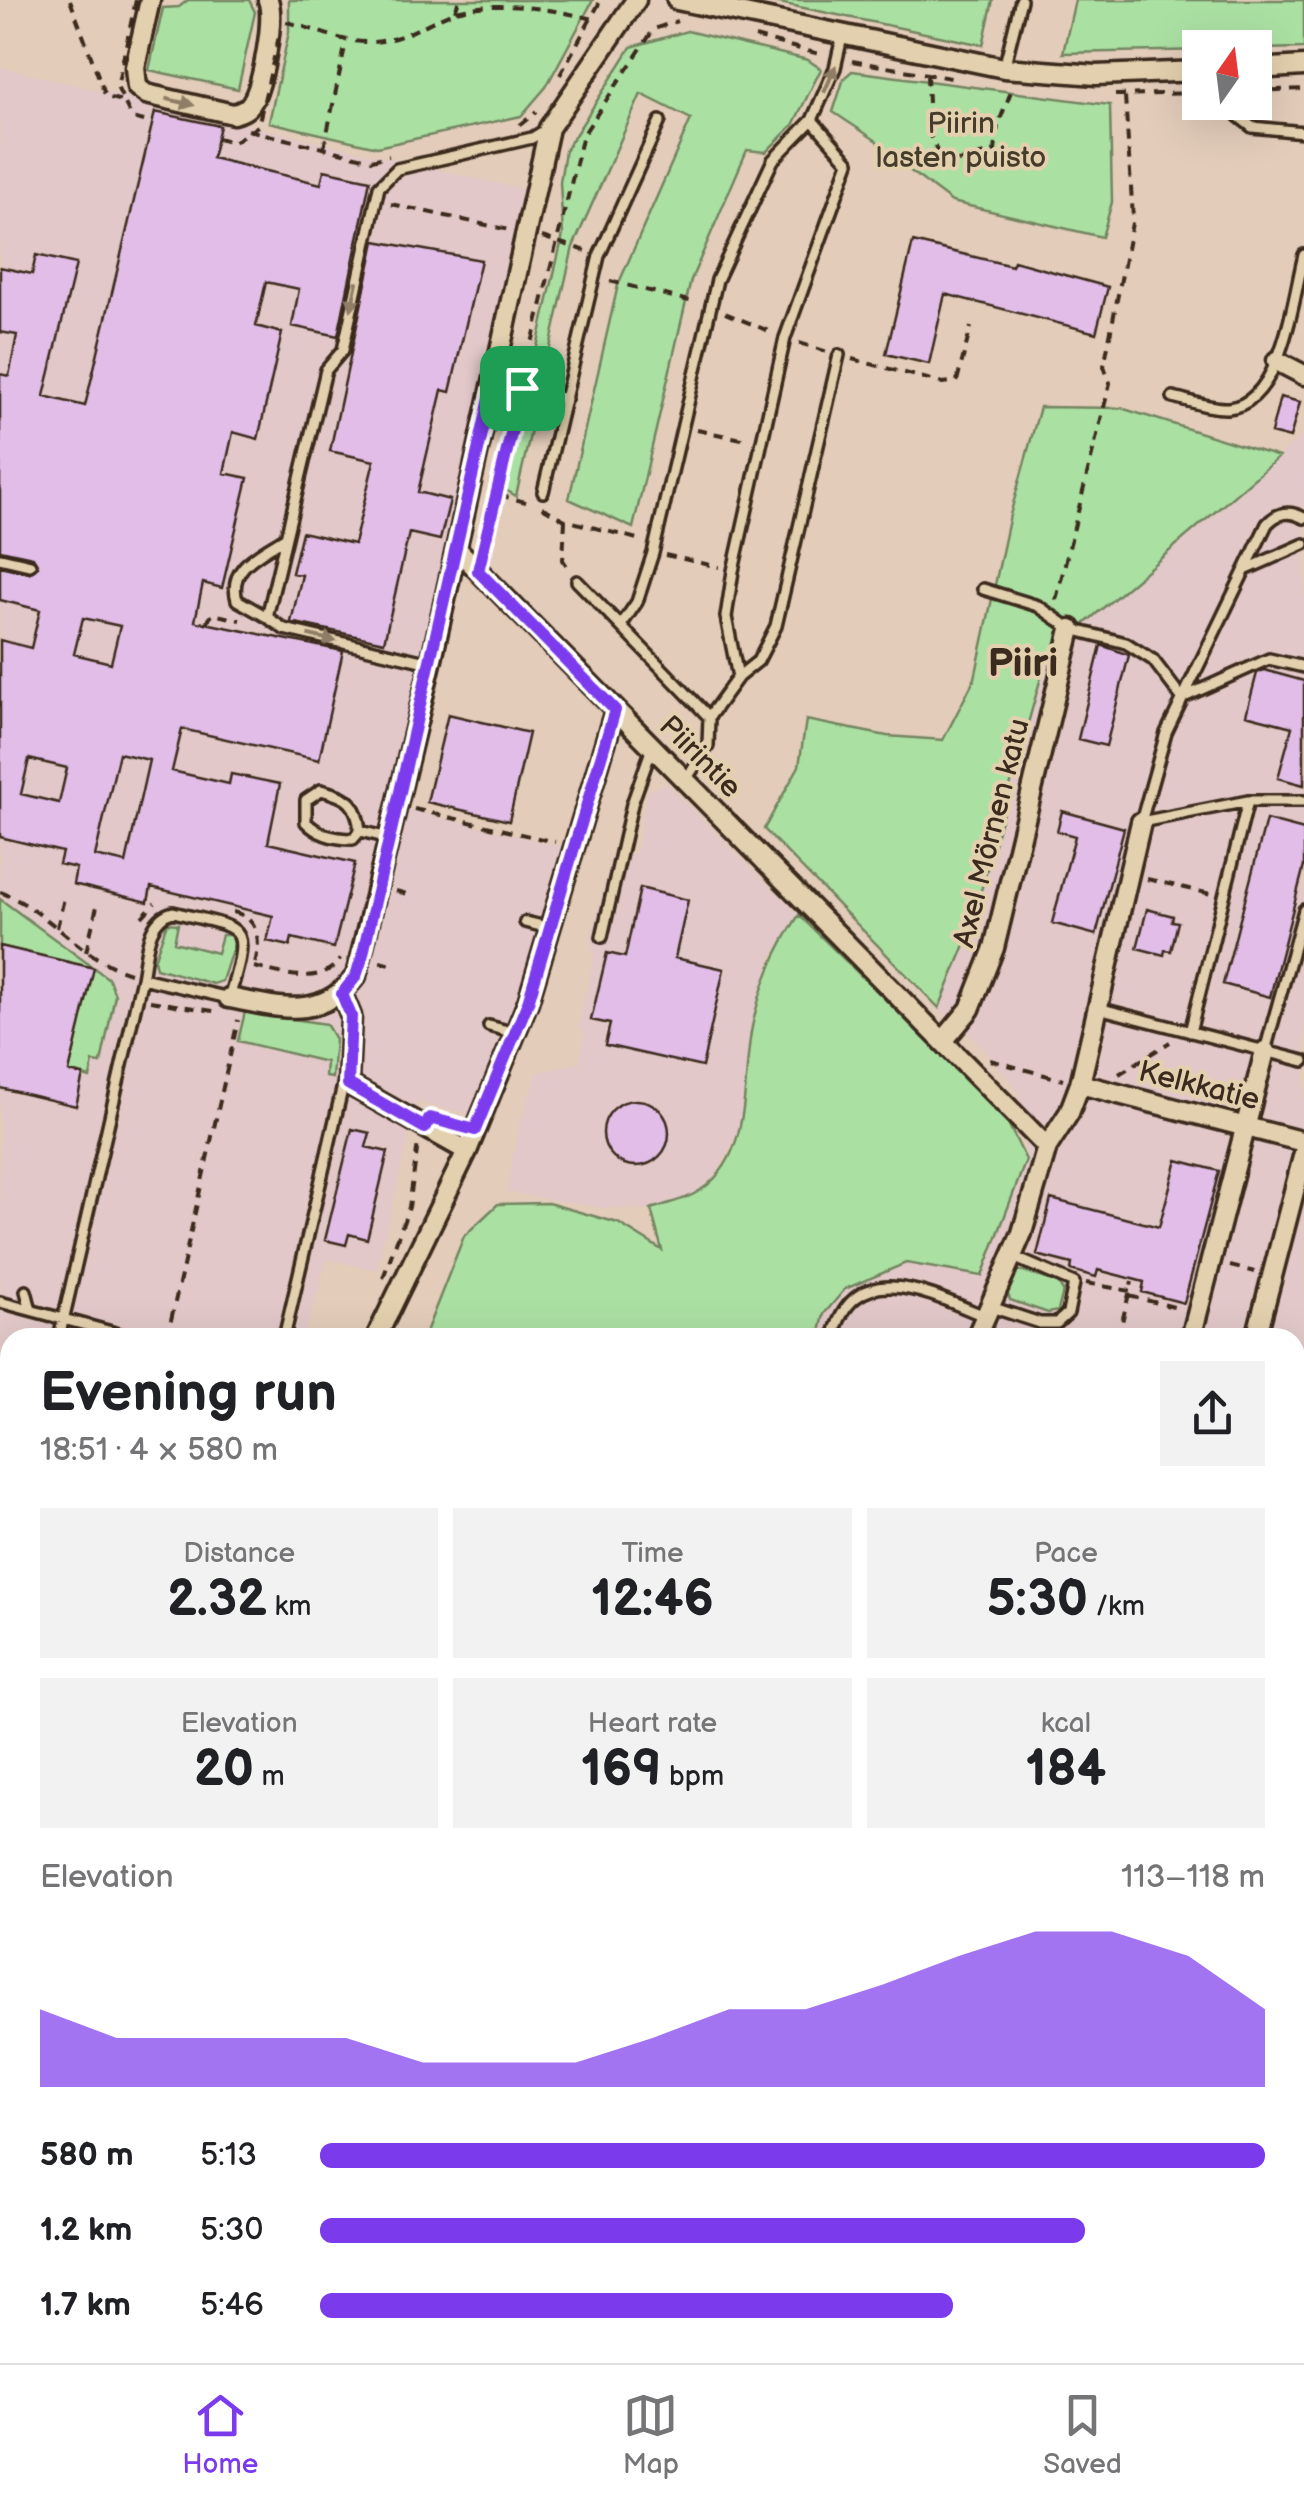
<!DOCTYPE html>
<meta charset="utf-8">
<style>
:root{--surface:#fff;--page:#f2f2f2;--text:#202124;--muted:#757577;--line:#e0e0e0;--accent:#7c3aed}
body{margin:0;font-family:"Balsamiq Sans",sans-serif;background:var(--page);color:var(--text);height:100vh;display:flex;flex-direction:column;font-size:38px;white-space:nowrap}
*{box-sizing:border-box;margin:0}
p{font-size:32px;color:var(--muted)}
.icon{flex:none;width:55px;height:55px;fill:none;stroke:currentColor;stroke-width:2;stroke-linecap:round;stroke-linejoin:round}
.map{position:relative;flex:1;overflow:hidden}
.sheet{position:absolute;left:0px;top:1328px;width:1305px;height:1038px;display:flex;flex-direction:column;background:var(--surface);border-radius:30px 30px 0 0;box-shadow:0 10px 40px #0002}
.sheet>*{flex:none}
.needle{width:65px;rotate:14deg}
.buttons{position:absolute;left:1182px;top:30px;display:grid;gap:20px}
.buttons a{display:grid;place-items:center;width:90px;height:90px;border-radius:0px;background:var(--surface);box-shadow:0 10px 40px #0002;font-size:50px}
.pin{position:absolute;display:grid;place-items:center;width:85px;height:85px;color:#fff;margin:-42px;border-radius:20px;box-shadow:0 5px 15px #0006}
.round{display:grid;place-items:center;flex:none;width:105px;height:105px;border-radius:0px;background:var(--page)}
.overview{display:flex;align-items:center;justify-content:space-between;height:170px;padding:0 40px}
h1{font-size:55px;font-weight:700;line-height:75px}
.figures{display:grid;grid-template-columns:repeat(3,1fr);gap:15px;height:170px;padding:10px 40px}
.figures div{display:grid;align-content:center;border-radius:0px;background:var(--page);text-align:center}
.figures b{font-size:50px;font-weight:700}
.figures small{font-size:28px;font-weight:400}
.figures p{font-size:28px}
.chart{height:280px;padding:20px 40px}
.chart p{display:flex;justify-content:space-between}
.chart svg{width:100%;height:180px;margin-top:10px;fill:var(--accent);opacity:.7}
ul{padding:0 40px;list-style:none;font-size:32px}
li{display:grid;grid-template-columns:160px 120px 1fr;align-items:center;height:75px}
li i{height:25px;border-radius:12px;background:var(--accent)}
.tabs{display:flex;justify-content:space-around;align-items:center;height:140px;border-top:2px solid var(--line);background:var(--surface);font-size:28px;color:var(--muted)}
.tabs a{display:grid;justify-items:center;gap:5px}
.tabs .on{color:var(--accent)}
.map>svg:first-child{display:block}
</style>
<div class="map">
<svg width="1304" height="2363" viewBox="0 0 1304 2363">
<rect width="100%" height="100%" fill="#e3ccba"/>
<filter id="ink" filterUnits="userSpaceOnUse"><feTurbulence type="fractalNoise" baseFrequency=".01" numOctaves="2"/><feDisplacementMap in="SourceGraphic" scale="20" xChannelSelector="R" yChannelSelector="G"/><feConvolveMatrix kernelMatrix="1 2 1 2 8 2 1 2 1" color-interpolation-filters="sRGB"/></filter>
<g filter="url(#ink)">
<path fill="#e2c8c8" d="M0,67L525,190L389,805L568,848L523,989L470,1114L417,1102L376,1270L327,1259L304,1337L10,1338V1535L0,1565Z
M1304,434V1762L1295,1760V1338H819L824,1314L845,1289L906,1263L982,1276L1026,1160L1019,1092L982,1046L939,1008L967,940L1047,656Z
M667,784L799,915L771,958L752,1030L745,1115L719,1172L696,1193L651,1209L603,1208L507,1192L519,1125L538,1072L579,1063L585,1033L578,1027L594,958L591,940L613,849L635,855L648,790Z"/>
<path fill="#abe0a3" stroke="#738560" stroke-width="2.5" d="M188,0H249L255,12L238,89L149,70L163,8L179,7Z
M289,0H593L546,87L521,116L377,147L269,122L289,32Z
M765,0H993L983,45Z
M1075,0H1304V48L1063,53Z
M687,31L808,60L821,69L793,125L766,152L747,150L691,280L633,528L569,499L618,285L691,119L641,94L573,247L516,496L504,489L563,235L560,182L565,151L631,47Z
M852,71L1110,105L1112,202L1102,237L952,202L881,149L877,141L833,112L844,78Z
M1040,407L1121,408L1279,457L1047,656L967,940L939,1008L764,829L799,766L806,720L887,736L943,740L975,678L1010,515Z
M0,899L109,979L115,995L101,1063L93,1062L90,1078L69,1072L93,968L0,946Z
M799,915L1005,1117L1026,1160L982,1276L906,1263L845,1289L824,1314L819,1337H424L464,1236L498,1204L548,1203L618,1223L662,1250L651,1209C665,1204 681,1201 694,1194C754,1162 741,1081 752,1027C761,984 775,951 799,915Z
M167,923L178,924L174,942L217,953L222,935H232L234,944L222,981L213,984L156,968L154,960Z
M245,1012L326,1024L335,1039L332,1078L325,1077L326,1062L238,1041Z
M1023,1271L1058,1283L1063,1291L1058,1311L1048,1313L1010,1300L1007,1292L1014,1272Z
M0,1620L10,1627V1739L0,1736Z
M1295,1760L1304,1762V1991L1295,1989Z
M10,1871V2355H907L905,2363H0V1873Z
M945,2355H1103L1101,2363H943Z"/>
<path fill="#e1bde8" stroke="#3b2a1e" stroke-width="2.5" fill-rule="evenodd" d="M155,112L220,126L212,158L321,184L324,170L370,180L338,336L292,326L299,289L266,282L256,326L282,333L258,439L233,432L224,473L248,478L222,588L203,583L195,621L343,651L319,760L182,729L172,771L229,784L231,774L280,784L268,843L355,863L334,948L292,938L290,946L267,941L273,916L151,887L148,902L73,884L76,868L59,864L62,852L0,837V640L31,648L40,610L0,600V566L29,573L38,566L33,557L0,550V374L9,376L17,335L0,332V267L32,274L36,255L76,264L44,396L85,406ZM83,618L120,626L111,663L74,654ZM119,753L149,760L126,863L95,856ZM29,759L67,768L59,803L21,794Z
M375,241L481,260L450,392L442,390L418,492L450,500L440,540L409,533L384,642L291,622L302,575L292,573L302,532L354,544L374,461L330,451Z
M913,242L1012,266L1014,261L1108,287L1096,333L945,294L929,364L886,354Z
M1280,397L1300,402L1290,438L1271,433Z
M1101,645L1129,655L1106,746L1078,739Z
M1264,670L1304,681V785L1278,778L1292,727L1246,715L1257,673Z
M448,714L529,733L509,821L427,802Z
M1062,811L1124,828L1096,935L1052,923L1075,836L1057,831Z
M1266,820L1304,830V866L1270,997L1223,984Z
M640,888L688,900L675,958L724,969L702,1067L605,1045L610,1024L591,1020L607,953L625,957Z
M1147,909L1173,916L1172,921L1178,922L1171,951L1165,950L1164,955L1137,948Z
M0,946L94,968L69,1072L83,1075L76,1106L0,1088Z
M603 1133a33 33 0 1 1 66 0a33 33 0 1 1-66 0Z
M352,1129L370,1133L366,1147L388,1152L367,1239L349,1234L346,1245L325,1240Z
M1177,1160L1219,1171L1184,1303L1142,1292L1144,1282L1098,1270L1096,1277L1071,1270L1072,1264L1037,1255L1051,1199L1159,1227Z"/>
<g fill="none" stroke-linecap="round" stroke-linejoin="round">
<g stroke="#3b2a1e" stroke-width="16">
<path id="lane" d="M1004,68L1021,0
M1236,102L1238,116L1252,127L1304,132
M494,381L566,399
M1173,397C1190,401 1211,409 1228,408C1282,404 1293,298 1304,255
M543,492L599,256L660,121
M1304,518C1289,510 1278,512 1267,524L1166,733L1141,822L1248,801H1304
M0,558L30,565
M1245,570L1304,544
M577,581L709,717
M983,589L1038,606L1071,629L1126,643L1153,660L1182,698
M267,617L237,600C227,566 261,554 286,537
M622,624L637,602L653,553L717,280L773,160L812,120L835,68L842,37
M430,663L284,629L267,617L326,370L343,350L379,187L397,169L532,138L547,129
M738,677L758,661L776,626L839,355
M1182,698L1269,659L1304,667
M685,781L708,746L709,717L738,677L726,617L733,571L785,338L849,162L812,120
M360,831C357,802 348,797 321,790L306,800V822C318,835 335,839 353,839L360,831L389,838
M173,912C246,930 252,921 229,998L142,978C147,954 146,919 173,912Z
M525,922L550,928
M602,937L632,804L652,748
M1098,1008L1304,1061
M489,1026L515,1033
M1190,1032L1248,801
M1265,1051L1304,910
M26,1291L31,1310
M0,1302L134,1338
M991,1307L1040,1323H1057L1068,1313L1074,1283L1011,1256
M59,1338L142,978
M284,1338L344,1081
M833,1338C854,1254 931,1294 984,1316
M1295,1415L1304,1418"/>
</g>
<g stroke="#3b2a1e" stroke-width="25">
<path id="street" d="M150,0L135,67L137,87L146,94L233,114C241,112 247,110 252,102C263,84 275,18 268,0
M677,0L1004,68L1096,75L1200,71
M1255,69L1304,66
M1277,361L1304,375
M457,549L1047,1147L1022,1233L976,1338
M342,994L351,1016L348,1084L467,1151
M229,998C279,1007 320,1022 356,976L431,663L549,128L636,0
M944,1040L970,1009L994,948L1071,629
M1080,1084L1304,1142
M1047,1147L1069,1113L1080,1084L1141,822
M376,1338L467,1151L528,1002L615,710
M1191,1338L1265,1051
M1256,1338L1304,1153
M1295,1493L1304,1495
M1295,1688L1304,1652
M924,2363L926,2355
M1125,2363L1127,2355"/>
</g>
<g stroke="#3b2a1e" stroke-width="32">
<path id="secondary" d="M0,1809L10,1819
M1243,2355L1274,2363"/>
</g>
<path stroke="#3b2a1e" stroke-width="4" stroke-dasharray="10 8" stroke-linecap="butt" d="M70,0L106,97L127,102
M455,11L459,0
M286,22C315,28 340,43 369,42C403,42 426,22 456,11C501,0 550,9 594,19
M755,37L823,55
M852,61L956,79
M560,75L601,0
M927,75L929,133L943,165L995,151L998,125L1012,89
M1255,91L1304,89
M1115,95L1200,93
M520,125L536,112
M248,130L372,160L389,156
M324,148L346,42
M391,204L509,230
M542,237L586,251
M610,281L697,303
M725,313L771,332
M799,343L828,352
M852,359L943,383L957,381L971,327
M524,376L583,135L654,29L677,21
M697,430L747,440
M499,495L533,504
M542,507L565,520L641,540
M565,520L563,560L569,569
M485,551L519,400
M665,555L719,567
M1056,600L1110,383L1104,366L1133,218L1125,96
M206,623L213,614L240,620
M414,809L555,842
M1147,879L1211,894
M396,891L411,895
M0,892C49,910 79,958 130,973
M233,912C259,917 261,942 255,963
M142,917L155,903
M57,928L65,894
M86,952L98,902
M380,962L394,966
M254,967C281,973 321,987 340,959
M150,1001L219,1012
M990,1060L1063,1080
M1119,1074L1170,1042
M1230,1266L1255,1272
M383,1278L409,1207L418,1143
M1086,1283L1130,1291
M1129,1296L1178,1308
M167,1338L238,1020
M1118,1338L1132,1282
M0,1764L10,1773
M0,1981L10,1990
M1295,2342L1304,2345
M410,2355L414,2363
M386,2363L389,2355"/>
<use href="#lane" stroke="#e3d0ae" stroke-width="9"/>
<use href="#street" stroke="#e3d0ae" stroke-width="18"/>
<use href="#secondary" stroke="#e3d0ae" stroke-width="25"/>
<path stroke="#3b2a1e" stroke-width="4" stroke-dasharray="10 8" stroke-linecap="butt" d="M136,0L117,87L132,118L152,123
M217,138L234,142L258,126L280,32"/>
</g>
<defs><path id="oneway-solid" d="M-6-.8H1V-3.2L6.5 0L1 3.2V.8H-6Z" transform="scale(2.5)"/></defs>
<g fill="#8f7d66">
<use href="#oneway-solid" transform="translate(830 79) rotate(-67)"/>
<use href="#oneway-solid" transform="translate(180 102) rotate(13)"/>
<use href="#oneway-solid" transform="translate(354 296) rotate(102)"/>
<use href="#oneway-solid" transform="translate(322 638) rotate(13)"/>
</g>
</g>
<g fill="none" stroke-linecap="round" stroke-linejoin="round" filter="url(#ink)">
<g stroke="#fff" stroke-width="20">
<path id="route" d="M494,381L522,388L478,571L615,710L528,1002L475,1130L430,1118L425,1128L348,1084L351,1016L342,994L356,976L362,958Z"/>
</g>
<use href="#route" stroke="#7c3aed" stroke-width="12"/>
</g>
<g text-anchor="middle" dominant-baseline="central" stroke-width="8" stroke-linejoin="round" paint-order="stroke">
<g font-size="30" fill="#463c2b" stroke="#e3d0ae">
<text x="961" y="124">Piirin<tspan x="961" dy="34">lasten puisto</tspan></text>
</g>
<g font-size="30" fill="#3b2a1e" stroke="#e3d0ae">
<text transform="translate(700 757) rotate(45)">Piirintie</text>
<text transform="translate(992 833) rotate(-76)">Axel Mörnen katu</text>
<text transform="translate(1199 1086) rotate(14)">Kelkkatie</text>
</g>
<g font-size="40" font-weight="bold" fill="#3b2a1e" stroke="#e3d0ae">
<text x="1023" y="664">Piiri</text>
</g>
</g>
</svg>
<div class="buttons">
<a><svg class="needle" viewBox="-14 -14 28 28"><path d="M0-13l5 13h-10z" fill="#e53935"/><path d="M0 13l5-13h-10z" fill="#757577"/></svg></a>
</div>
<div class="pin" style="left:522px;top:388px;background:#1e9e55"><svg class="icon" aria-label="arrive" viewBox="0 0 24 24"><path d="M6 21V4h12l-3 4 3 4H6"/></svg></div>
<section class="sheet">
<div class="overview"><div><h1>Evening run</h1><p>18:51 · 4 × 580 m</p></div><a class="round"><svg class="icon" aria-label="share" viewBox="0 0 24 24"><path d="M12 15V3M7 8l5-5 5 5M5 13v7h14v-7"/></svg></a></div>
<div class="figures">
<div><p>Distance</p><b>2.32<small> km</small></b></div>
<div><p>Time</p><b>12:46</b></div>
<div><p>Pace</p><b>5:30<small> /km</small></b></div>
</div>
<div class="figures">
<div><p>Elevation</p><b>20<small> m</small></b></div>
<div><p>Heart rate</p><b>169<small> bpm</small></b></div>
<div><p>kcal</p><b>184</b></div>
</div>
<div class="chart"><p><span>Elevation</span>113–118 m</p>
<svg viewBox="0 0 160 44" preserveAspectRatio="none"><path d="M0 44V25L10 32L20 32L30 32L40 32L50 38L60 38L70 38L80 32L90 25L100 25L110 19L120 12L130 6L140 6L150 12L160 25V44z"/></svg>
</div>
<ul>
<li><b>580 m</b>5:13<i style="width:100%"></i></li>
<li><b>1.2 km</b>5:30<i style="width:81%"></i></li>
<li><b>1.7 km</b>5:46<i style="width:67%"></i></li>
</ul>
</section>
</div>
<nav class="tabs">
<a class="on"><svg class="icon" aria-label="home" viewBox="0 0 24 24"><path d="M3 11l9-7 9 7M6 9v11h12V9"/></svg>Home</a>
<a><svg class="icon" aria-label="map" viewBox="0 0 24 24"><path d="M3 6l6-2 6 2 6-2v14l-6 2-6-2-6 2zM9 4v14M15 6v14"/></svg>Map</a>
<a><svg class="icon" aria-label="saved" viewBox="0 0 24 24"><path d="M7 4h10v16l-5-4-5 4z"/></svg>Saved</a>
</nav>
